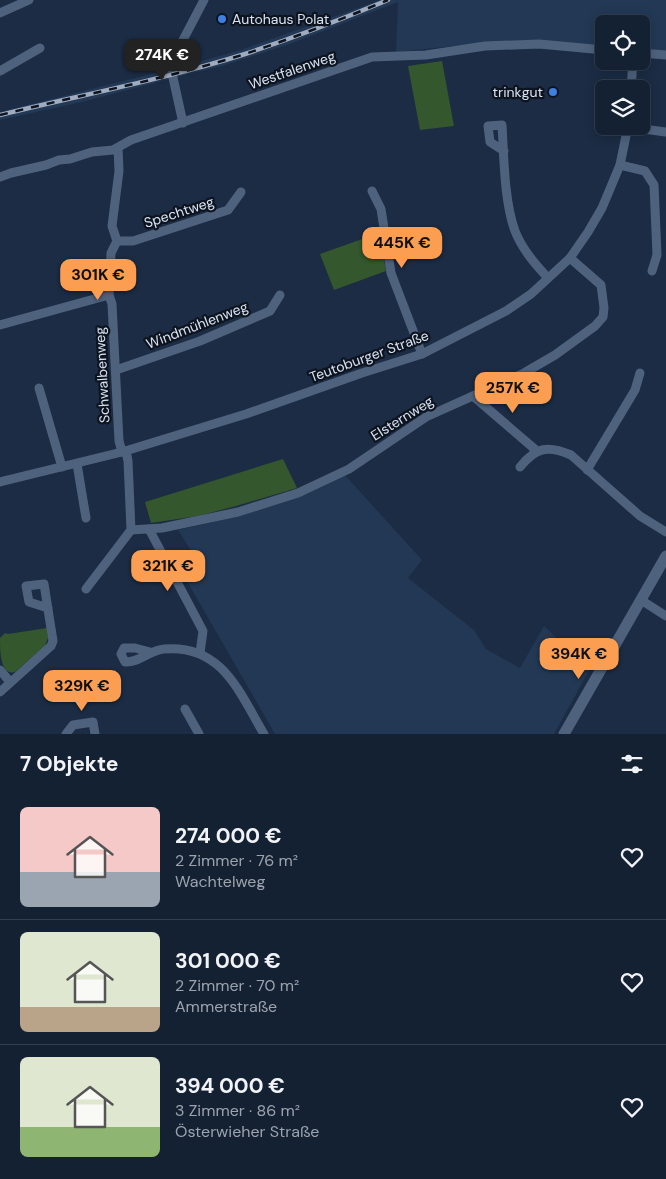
<!DOCTYPE html>
<html lang="de">
<head>
<meta charset="utf-8">
<style>
  :root { --surface:#142133; --page:#212e3f; --text:#f1f3f6; --muted:#9da3ac; --line:#333e4e; --accent:#fc9e52 }
  body { margin:0; font-family:"DM Sans",sans-serif; background:var(--page); color:var(--text); height:100vh; display:flex; flex-direction:column; font-size:19px; white-space:nowrap }
  * { box-sizing:border-box; margin:0 }
  p { font-size:16px; color:var(--muted) }
  .icon { flex:none; width:28px; height:28px; fill:none; stroke:currentColor; stroke-width:2; stroke-linecap:round; stroke-linejoin:round }
  .map { position:relative; height:734px; overflow:hidden }
  .sheet { display:flex; flex-direction:column; background:var(--surface); flex:1 }
  .sheet>* { flex:none }
  .controls { position:absolute; left:595px; top:15px; display:grid; gap:10px }
  .controls a { display:grid; place-items:center; width:55px; height:55px; border-radius:8px; background:var(--surface); box-shadow:0 2px 12px #0003,0 0 0 1px var(--line); font-size:25px }
  .price { position:absolute; translate:-50% -42px; padding:0 11px; border-radius:10px; background:var(--accent); color:#111; font-size:16px; line-height:32px; filter:drop-shadow(0 1px 2px #0008) }
  .price::after { content:''; position:absolute; left:50%; top:30px; width:15px; height:11px; margin-left:-8px; background:inherit; clip-path:polygon(0 0,100% 0,50% 100%) }
  .price.selected { background:#222; color:#fff }
  ul { padding:0; list-style:none }
  li { display:flex; align-items:center; gap:15px; height:125px; padding:0 20px }
  li+li { border-top:1px solid var(--line) }
  li span { display:grid; place-items:center; flex:none; width:140px; height:100px; border-radius:8px; color:#555 }
  li>.icon { margin-inline-start:auto }
  span .icon { width:60px; height:60px; fill:#fffc; stroke-width:1 }
  li b { font-size:21px }
  h2 { display:flex; justify-content:space-between; align-items:center; height:60px; padding:0 20px; font-size:21px }
  .map>svg:first-child { display:block }
  .built { fill:#223854 }
  .green { fill:#34572d }
  .lines { fill:none; stroke-linecap:round; stroke-linejoin:round }
  .minor { stroke:#4f627d; stroke-width:9 }
  .tertiary { stroke:#4f627d; stroke-width:11 }
  .rail-casing { stroke:#9facbf; stroke-width:4.5 }
  .rail { stroke:#0d141f; stroke-width:2.5; stroke-dasharray:8; stroke-linecap:butt }
  .shop-dot { fill:#3f7fe0; stroke:#0d141f; stroke-width:2 }
  .labels { text-anchor:middle; dominant-baseline:central; stroke-width:4.5; stroke-linejoin:round; paint-order:stroke }
  .poi-label { font-size:14px; fill:#d8e3f3; stroke:#0d141f; text-anchor:start }
  .street-label { font-size:14px; fill:#d8e3f3; stroke:#0d141f }
</style>
</head>
<body>
<div class="map">
<svg width="666" height="734" viewBox="0 0 666 734">
  <rect width="100%" height="100%" fill="#1b2c44"/>
  <g class="built">
    <polygon points="380,0 666,0 666,52 641,49 641,24 604,24 604,46 484,43 396,52 398,2 290,44 222,66 177,77 176,68 241,50"/>
    <polygon points="167,70 170,79 82,102 0,120 0,112"/>
    <polygon points="345,475 422,560 408,578 474,630 486,649 520,668 544,626 590,669 554,734 275,734 177,564 193,554 178,530 240,516 297,495"/>
  </g>
  <g class="green">
    <polygon points="442,61 454,126 420,130 408,66"/>
    <polygon points="379,233 386,271 334,290 320,254"/>
    <polygon points="283,459 297,488 236,506 198,516 151,523 145,502"/>
    <path d="M47 628 48 638 45 646 15 672C0 676 0 650 0 638L5 633 8 634Z"/>
  </g>
  <g class="lines">
    <g class="minor">
      <polyline points="0,13 29,0"/>
      <polyline points="641,53 666,55"/>
      <polyline points="0,71 40,48"/>
      <polyline points="631,89 633,61"/>
      <polyline points="183,123 172,73 172,61 204,0"/>
      <polyline points="628,127 666,132"/>
      <polyline points="118,148 119,171 112,226 117,241 111,253 109,295 112,304 119,441 122,452"/>
      <path d="M504 151 490 142 488 126 502 125C504 157 504 201 515 231 522 249 535 264 548 278"/>
      <polyline points="620,165 645,171 654,185 657,255 652,271"/>
      <polyline points="0,177 11,173 46,165 59,160 70,159 92,152 113,150 131,140 372,57 426,55 485,46 539,44 604,50"/>
      <polyline points="372,191 381,209 391,273 422,354"/>
      <polyline points="117,241 133,241 228,210 241,192"/>
      <polyline points="0,325 109,295"/>
      <polyline points="116,370 200,341 270,311 280,295"/>
      <polyline points="39,388 62,467"/>
      <polyline points="473,396 537,451"/>
      <polyline points="77,464 86,518"/>
      <path d="M520 467C536 447 548 445 571 455L640 516 666 532"/>
      <polyline points="587,470 635,390 640,373"/>
      <polyline points="0,482 122,452 246,414 362,373 422,354 506,311 531,294 570,258 588,232 602,208 620,165 628,126"/>
      <polyline points="149,529 203,631 200,653"/>
      <polyline points="131,530 162,528 238,512 298,493 349,469 426,417 524,373 555,355 595,326 603,317 604,308 601,285 570,258"/>
      <polyline points="86,589 131,530 128,461 126,451"/>
      <polyline points="641,600 666,616"/>
      <path d="M150 652 135 648H124L121 654 125 662C139 663 150 650 164 649 222 644 239 692 264 734"/>
      <polyline points="0,670 10,682"/>
      <polyline points="0,692 51,646 53,641 44,584 26,586 29,602 48,608"/>
      <polyline points="185,709 199,734"/>
      <polyline points="66,734 73,725 93,722 95,734"/>
    </g>
    <polyline class="tertiary" points="564,734 666,556"/>
    <defs>
      <path id="rail" d="M0 115C81 95 166 79 245 54 293 38 340 20 388 0"/>
    </defs>
    <use href="#rail" class="rail-casing"/>
    <use href="#rail" class="rail"/>
  </g>
  <g class="shop-dot">
    <circle cx="222" cy="19" r="5"/>
    <circle cx="553" cy="92" r="5"/>
  </g>
  <g class="labels">
    <g class="poi-label">
      <text x="232" y="19">Autohaus Polat</text>
      <text x="543" y="92" text-anchor="end">trinkgut</text>
    </g>
    <g class="street-label">
      <text transform="translate(292 70) rotate(-19)">Westfalenweg</text>
      <text transform="translate(179 212) rotate(-18)">Spechtweg</text>
      <text transform="translate(197 325) rotate(-21)">Windmühlenweg</text>
      <text transform="translate(369 356) rotate(-20)">Teutoburger Straße</text>
      <text transform="translate(102 375) rotate(-93)">Schwalbenweg</text>
      <text transform="translate(402 418) rotate(-32)">Elsternweg</text>
    </g>
  </g>
</svg>
<div class="controls">
<a><svg class="icon" aria-label="locate" viewBox="0 0 24 24"><circle cx="12" cy="12" r="6"/><path d="M12 2v4M12 18v4M2 12h4M18 12h4"/></svg></a>
<a><svg class="icon" aria-label="layers" viewBox="0 0 24 24"><path d="M12 4l9 5-9 5-9-5zM3 14l9 5 9-5"/></svg></a>
</div>
<b class="price selected" style="left:162px;top:81px">274K €</b>
<b class="price" style="left:402px;top:269px">445K €</b>
<b class="price" style="left:98px;top:301px">301K €</b>
<b class="price" style="left:513px;top:414px">257K €</b>
<b class="price" style="left:168px;top:592px">321K €</b>
<b class="price" style="left:579px;top:680px">394K €</b>
<b class="price" style="left:82px;top:712px">329K €</b>
</div>
<section class="sheet">
<h2>7 Objekte<svg class="icon" aria-label="filters" viewBox="0 0 24 24"><path d="M4 7h16M4 17h16"/><circle cx="9" cy="7" r="2"/><circle cx="15" cy="17" r="2"/></svg></h2>
<ul>
<li><span style="background:linear-gradient(#f6c9c9 65%,#9aa5b1 0)"><svg class="icon" aria-label="home" viewBox="0 0 24 24"><path d="M3 11l9-7 9 7M6 9v11h12V9"/></svg></span><div><b>274 000 €</b><p>2 Zimmer · 76 m²</p><p>Wachtelweg</p></div><svg class="icon" aria-label="heart" viewBox="0 0 24 24"><path d="M12 20l-8-8c-3-5 5-10 8-4 3-6 11-1 8 4z"/></svg></li>
<li><span style="background:linear-gradient(#dfe7d0 75%,#b9a48a 0)"><svg class="icon" aria-label="home" viewBox="0 0 24 24"><path d="M3 11l9-7 9 7M6 9v11h12V9"/></svg></span><div><b>301 000 €</b><p>2 Zimmer · 70 m²</p><p>Ammerstraße</p></div><svg class="icon" aria-label="heart" viewBox="0 0 24 24"><path d="M12 20l-8-8c-3-5 5-10 8-4 3-6 11-1 8 4z"/></svg></li>
<li><span style="background:linear-gradient(#dfe7d0 70%,#8fb573 0)"><svg class="icon" aria-label="home" viewBox="0 0 24 24"><path d="M3 11l9-7 9 7M6 9v11h12V9"/></svg></span><div><b>394 000 €</b><p>3 Zimmer · 86 m²</p><p>Österwieher Straße</p></div><svg class="icon" aria-label="heart" viewBox="0 0 24 24"><path d="M12 20l-8-8c-3-5 5-10 8-4 3-6 11-1 8 4z"/></svg></li>
</ul>
</section>
</body>
</html>
